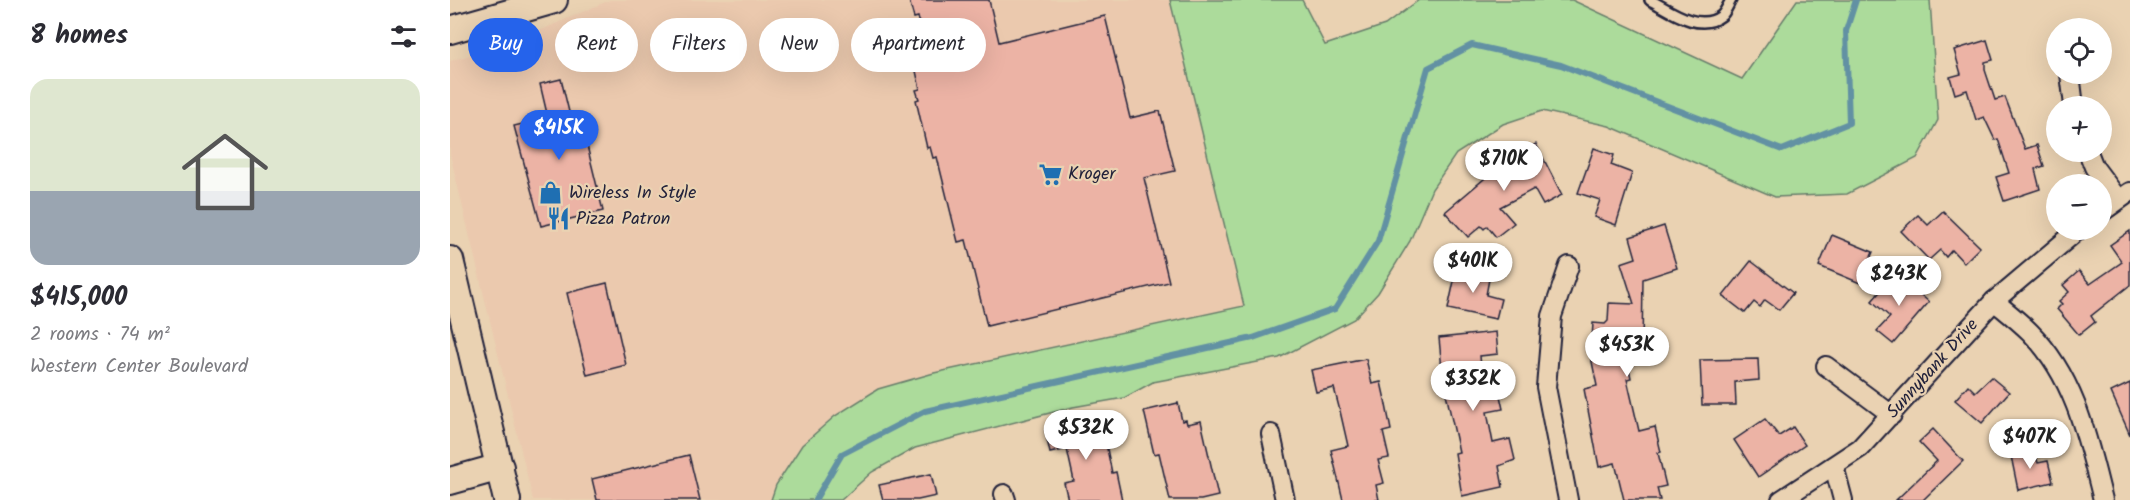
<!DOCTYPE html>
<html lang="en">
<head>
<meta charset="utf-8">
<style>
  :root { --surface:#fff; --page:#f2f2f3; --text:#2b2b33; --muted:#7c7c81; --line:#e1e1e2; --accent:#2563eb }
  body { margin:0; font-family:Kalam,sans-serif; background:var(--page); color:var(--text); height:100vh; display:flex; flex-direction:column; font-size:22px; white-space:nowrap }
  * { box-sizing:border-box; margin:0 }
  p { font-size:20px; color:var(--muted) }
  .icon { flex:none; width:33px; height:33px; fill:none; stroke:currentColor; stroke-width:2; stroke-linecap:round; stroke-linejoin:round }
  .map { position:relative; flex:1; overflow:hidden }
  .drawer { display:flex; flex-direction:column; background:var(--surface); width:450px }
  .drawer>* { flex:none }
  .guide { position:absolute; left:18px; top:18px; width:570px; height:54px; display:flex; gap:12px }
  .controls { position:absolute; left:1596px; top:18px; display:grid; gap:12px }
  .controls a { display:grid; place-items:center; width:66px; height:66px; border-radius:50%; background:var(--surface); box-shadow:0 6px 24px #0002; font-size:30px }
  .price { position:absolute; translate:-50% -51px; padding:0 14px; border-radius:21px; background:#fff; color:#222; font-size:20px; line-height:39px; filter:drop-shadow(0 2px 3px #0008) }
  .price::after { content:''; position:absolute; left:50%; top:36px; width:18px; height:14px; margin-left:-9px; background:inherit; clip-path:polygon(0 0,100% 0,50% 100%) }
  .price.on { background:var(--accent); color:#fff }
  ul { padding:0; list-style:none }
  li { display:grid; align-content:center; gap:12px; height:318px; padding:0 30px }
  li+li { border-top:2px solid var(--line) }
  li span { display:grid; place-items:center; height:186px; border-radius:18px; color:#555 }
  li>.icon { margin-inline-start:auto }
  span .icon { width:108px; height:108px; fill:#fffc; stroke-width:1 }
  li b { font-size:26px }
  h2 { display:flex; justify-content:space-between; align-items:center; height:72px; padding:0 30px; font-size:26px }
  .pill { padding:0 21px; border-radius:27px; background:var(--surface); box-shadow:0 6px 24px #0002; font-size:21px; line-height:54px }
  .pill.on { background:var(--accent); color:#fff }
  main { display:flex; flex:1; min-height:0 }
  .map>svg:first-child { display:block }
  .built { fill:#ebc9ae }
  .green { fill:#acdb9b; stroke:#677e6b; stroke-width:1.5 }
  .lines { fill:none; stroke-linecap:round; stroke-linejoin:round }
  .stream { stroke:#6291a3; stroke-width:6 }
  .building { fill:#ecb3a5; stroke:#22223b; stroke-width:1.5 }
  .lane-casing { stroke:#22223b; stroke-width:14 }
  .street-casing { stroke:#22223b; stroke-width:22 }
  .secondary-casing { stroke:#22223b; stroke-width:30 }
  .lane { stroke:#ead2b2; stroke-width:9 }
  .street { stroke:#ead2b2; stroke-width:18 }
  .secondary { stroke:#ead2b2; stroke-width:26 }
  .labels { text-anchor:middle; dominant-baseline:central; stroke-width:4.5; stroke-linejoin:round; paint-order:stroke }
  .poi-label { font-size:18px; fill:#22223b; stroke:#ead2b2; text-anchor:start }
  .street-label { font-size:18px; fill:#22223b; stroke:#ead2b2 }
</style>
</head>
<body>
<main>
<section class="drawer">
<h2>8 homes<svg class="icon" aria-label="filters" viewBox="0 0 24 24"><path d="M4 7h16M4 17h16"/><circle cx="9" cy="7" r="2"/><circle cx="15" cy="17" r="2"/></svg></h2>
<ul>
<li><span style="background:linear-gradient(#dfe7d0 60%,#9aa5b1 0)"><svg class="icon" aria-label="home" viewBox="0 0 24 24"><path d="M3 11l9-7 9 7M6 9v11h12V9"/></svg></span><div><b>$415,000</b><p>2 rooms · 74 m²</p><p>Western Center Boulevard</p></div></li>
</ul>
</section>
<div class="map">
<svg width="1680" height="500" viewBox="0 0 1680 500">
  <rect width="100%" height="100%" fill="#ead2b2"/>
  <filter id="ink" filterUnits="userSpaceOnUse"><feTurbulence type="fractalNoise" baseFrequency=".0167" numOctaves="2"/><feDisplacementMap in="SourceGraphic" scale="12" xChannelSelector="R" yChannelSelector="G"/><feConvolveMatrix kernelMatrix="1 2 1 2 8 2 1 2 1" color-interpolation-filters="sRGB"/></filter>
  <g filter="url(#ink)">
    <polygon class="built" points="160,0 721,0 794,306 484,373 326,485 321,500 83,500 0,154 0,61 66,41"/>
    <polygon class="green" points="720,0 852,0 875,45 935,25 969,0 1122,0 1292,79 1347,0 1480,0 1488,120 1467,158 1397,194 1325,197 1159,126 1092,111 1053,124 1006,154 982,189 960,241 928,293 904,319 829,358 703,382 674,398 623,407 465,448 422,472 391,500 321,500 326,485 352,445 385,416 428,389 484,373 794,306"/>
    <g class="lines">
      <polyline class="stream" points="365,500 392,454 475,411 803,338 885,309 928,241 978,68 1022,45 1111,65 1332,150 1399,123 1396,31 1406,0"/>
    </g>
    <g class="building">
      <polygon points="459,0 539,0 549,42 655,16 680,118 710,111 725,171 694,178 719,282 537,326 516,240 508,242 487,157 483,158 480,147 477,148 466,100 469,99 466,90 470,89 464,62 478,59 468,17 464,18"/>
      <polygon points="1537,40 1543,60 1535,62 1535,70 1545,100 1555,97 1575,149 1587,145 1594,166 1585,169 1590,189 1554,201 1546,177 1559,173 1548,139 1545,140 1534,117 1526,120 1517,90 1505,94 1500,77 1511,74 1504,50"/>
      <polygon points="111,79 120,116 129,113 153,211 91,226 64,126 98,118 90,84"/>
      <polygon points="1086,144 1112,195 1093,205 1084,189 1050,207 1064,223 1046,237 1037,226 1034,229 1031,226 1018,237 995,212 1048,167 1046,164"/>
      <polygon points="1144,148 1164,155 1161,165 1182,173 1166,225 1144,217 1150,200 1128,193"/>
      <polygon points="1493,211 1530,247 1514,263 1502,250 1496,257 1490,250 1479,260 1451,231 1468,215 1478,225"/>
      <polygon points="1214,226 1227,268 1193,279 1192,348 1175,348 1181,378 1177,379 1189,431 1205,427 1211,452 1208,453 1216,486 1207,488 1210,500 1174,500 1165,463 1149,467 1134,389 1147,386 1141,357 1143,323 1155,324 1158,321 1159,303 1184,304 1171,263 1186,258 1180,237"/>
      <polygon points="1680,231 1680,285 1641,316 1645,322 1629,335 1607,309 1612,304 1609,301 1619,292 1613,285 1629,271 1640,284 1672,262 1660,245"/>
      <polygon points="1382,235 1423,252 1410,283 1369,266"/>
      <polygon points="1301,261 1343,293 1329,310 1315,300 1310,307 1304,302 1295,313 1273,296"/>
      <polygon points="1007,267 1040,274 1036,295 1051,299 1046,319 998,309"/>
      <polygon points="1446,273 1479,302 1443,344 1427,331 1440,317 1422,301"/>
      <polygon points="157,283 176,365 137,375 117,293"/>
      <polygon points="1046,332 1048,354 1030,356 1033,390 1048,387 1053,409 1037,412 1043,443 1060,439 1065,460 1049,466 1053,487 1012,496 1005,453 1009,452 993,380 989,338"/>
      <polygon points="916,359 922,384 931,382 935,400 941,430 933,432 939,458 928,460 934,483 926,485 929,500 893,500 881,450 898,446 890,411 884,388 866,392 861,370"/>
      <polygon points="1308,359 1309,380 1285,382 1286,405 1252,405 1250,360"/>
      <polygon points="1541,377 1559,392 1532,423 1505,400 1518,385 1525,392"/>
      <polygon points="1680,383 1680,435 1661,392"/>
      <polygon points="728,403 732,421 736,420 737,424 751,421 768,496 751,500 720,500 709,453 704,454 694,411"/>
      <polygon points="1315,419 1329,436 1343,427 1355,445 1308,477 1284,440"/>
      <polygon points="651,420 662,473 666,472 672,500 618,500 614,483 624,481 617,449 600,453 595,430"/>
      <polygon points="1483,429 1513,461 1473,500 1446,500 1487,461 1469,442"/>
      <polygon points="1584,448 1588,463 1598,461 1603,482 1568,490 1561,456"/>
      <polygon points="239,455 250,500 147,500 142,479"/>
      <polygon points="481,474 486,496 468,500 433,500 429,485"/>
    </g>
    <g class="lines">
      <defs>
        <path id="lane" d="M1200 0C1219 10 1249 33 1271 16 1275 13 1278 5 1281 0"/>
        <g id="street">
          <polyline points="1620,74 1624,106"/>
          <polyline points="1638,152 1644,167 1668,199"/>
          <polyline points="1652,212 1680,192"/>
          <path d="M1544 301C1556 311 1569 321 1580 332 1625 377 1638 440 1653 500"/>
          <polyline points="1376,366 1442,415"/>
          <polyline points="821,434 835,500"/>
          <polyline points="1384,466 1393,500"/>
          <polyline points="554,494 556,500"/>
          <polyline points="1118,500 1096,387 1102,316 1119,266"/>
          <polyline points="1331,500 1410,448 1544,301 1628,230"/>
        </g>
        <g id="secondary">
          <polyline points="0,30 104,0"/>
          <polyline points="0,260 57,500"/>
          <polyline points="0,481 50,467"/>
        </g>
      </defs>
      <use href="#lane" class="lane-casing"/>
      <use href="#street" class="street-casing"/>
      <use href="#secondary" class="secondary-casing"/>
      <use href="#lane" class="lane"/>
      <use href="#street" class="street"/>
      <use href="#secondary" class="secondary"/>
    </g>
  </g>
  <defs>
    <symbol id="supermarket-bare" viewBox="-9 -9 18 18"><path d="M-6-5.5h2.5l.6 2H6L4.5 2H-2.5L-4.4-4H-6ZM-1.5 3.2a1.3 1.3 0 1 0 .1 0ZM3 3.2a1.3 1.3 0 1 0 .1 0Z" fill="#1f6fb2" stroke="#ead2b2" stroke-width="2.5" paint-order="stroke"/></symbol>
    <symbol id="shop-bare" viewBox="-9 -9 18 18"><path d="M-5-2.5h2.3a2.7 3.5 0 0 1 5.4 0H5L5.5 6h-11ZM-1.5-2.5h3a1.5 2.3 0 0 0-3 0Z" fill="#1f6fb2" stroke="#ead2b2" stroke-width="2.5" paint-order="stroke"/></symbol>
    <symbol id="restaurant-bare" viewBox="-9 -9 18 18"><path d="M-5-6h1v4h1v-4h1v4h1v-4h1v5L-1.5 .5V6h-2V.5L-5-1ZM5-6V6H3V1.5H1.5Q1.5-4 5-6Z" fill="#1f6fb2" stroke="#ead2b2" stroke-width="2.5" paint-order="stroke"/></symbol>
  </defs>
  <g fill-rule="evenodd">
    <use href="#supermarket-bare" x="584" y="158" width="33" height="33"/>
    <use href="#shop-bare" x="84" y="176" width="33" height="33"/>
    <use href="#restaurant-bare" x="92" y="202" width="33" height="33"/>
  </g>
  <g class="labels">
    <g class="poi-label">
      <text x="618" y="174">Kroger</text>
      <text x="119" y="193">Wireless In Style</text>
      <text x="126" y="219">Pizza Patron</text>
    </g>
    <g class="street-label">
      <text transform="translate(1483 369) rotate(-48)">Sunnybank Drive</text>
    </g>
  </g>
</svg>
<div class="controls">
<a><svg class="icon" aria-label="locate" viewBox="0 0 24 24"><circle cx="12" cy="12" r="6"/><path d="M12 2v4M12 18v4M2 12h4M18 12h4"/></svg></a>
<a>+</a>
<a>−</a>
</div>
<b class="price on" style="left:109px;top:161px">$415K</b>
<b class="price" style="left:1054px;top:192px">$710K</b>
<b class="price" style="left:1023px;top:294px">$401K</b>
<b class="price" style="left:1449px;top:307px">$243K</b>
<b class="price" style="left:1177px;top:378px">$453K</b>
<b class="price" style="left:1023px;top:412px">$352K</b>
<b class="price" style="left:636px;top:461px">$532K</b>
<b class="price" style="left:1580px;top:470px">$407K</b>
<div class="guide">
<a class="pill on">Buy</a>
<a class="pill">Rent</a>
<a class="pill">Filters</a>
<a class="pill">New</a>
<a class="pill">Apartment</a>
</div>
</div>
</main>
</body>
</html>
